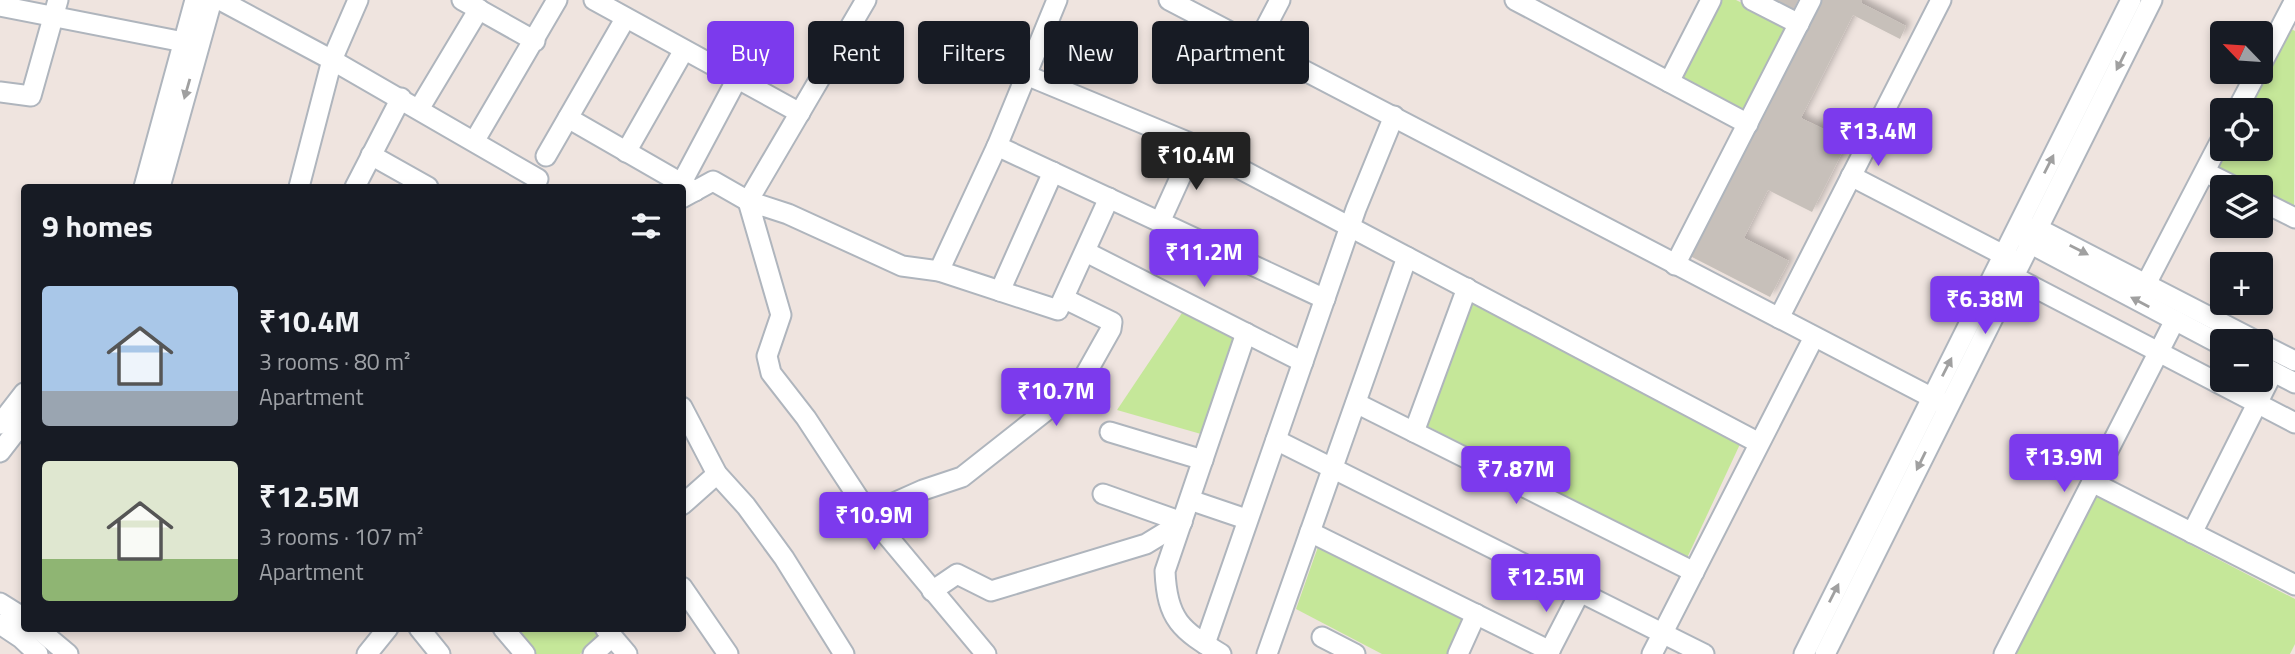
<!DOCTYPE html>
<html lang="en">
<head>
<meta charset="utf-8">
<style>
  :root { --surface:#171b24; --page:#20242c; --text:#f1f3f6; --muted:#9ea1a6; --accent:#7c3aed }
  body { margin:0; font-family:"Titillium Web",sans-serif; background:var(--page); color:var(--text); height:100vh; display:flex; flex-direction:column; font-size:26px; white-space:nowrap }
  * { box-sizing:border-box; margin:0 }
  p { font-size:23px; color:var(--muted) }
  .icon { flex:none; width:38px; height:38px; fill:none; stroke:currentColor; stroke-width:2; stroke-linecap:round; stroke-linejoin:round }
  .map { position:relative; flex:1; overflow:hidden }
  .details { position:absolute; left:21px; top:184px; width:665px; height:448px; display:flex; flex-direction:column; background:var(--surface); border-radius:7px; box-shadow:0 4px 10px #0003 }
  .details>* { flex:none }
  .banner { position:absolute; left:707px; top:21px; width:665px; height:63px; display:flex; gap:14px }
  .needle { width:46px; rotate:295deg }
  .controls { position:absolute; left:2210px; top:21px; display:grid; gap:14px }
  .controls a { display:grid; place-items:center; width:63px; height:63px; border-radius:7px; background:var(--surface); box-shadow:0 4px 10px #0003; font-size:35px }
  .price { position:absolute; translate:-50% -60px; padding:0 16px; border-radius:7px; background:var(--accent); color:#fff; font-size:23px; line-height:46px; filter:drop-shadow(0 2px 4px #0008) }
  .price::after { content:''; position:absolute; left:50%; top:42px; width:21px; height:16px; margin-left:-10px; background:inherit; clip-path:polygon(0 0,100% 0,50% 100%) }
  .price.selected { background:#222; color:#fff }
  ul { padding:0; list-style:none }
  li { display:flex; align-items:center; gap:21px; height:175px; padding:0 21px }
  li span { display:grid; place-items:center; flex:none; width:196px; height:140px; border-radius:7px; color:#555 }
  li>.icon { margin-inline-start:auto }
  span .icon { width:84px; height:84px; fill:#fffc; stroke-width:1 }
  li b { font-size:30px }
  h2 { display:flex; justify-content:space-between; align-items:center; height:84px; padding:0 21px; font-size:30px }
  .chip { padding:0 24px; border-radius:7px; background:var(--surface); box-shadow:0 4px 10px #0003; font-size:24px; line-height:63px }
  .chip.selected { background:var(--accent); color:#fff }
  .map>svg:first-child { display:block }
  .green { fill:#c5e799 }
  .building { fill:#c7c0ba; filter:url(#shadow) }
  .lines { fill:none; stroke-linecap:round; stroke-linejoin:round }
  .minor-casing { stroke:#afb5bd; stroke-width:23 }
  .minor { stroke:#fff; stroke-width:19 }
  .oneway { fill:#a0a0a0 }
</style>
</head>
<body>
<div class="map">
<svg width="2295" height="654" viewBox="0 0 2295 654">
  <defs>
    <filter id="shadow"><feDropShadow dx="4.5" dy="-4.5" stdDeviation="3.5" flood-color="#0004"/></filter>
  </defs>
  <rect width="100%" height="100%" fill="#efe4df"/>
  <g class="green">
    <polygon points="1722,0 1736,0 1788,26 1744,112 1681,80"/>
    <polygon points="2291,29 2295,31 2294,208 2261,187 2217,167 2227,149 2261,149 2261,110 2248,110"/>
    <polygon points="1473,302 1741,442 1687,558 1425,425"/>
    <polygon points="1184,310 1236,335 1201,434 1117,410"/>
    <polygon points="2096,496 2295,599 2295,644 2290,654 2015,654"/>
    <polygon points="1319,544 1469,618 1454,654 1382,654 1296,609"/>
    <polygon points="513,628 594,628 601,636 580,654 535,654"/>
  </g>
  <g class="building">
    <polygon points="1771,0 1798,0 1793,11"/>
    <polygon points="1819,0 1862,0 1861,3 1906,26 1900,39 1853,15 1801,118 1848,141 1812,212 1768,190 1744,238 1789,261 1770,297 1690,256"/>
  </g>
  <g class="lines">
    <defs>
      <g id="minor">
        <polyline points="220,0 332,60 538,179"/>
        <polyline points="462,0 535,41"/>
        <polyline points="594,0 800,113"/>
        <polyline points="1169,0 1948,406"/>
        <polyline points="1515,0 1748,124"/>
        <polyline points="1752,0 1799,24"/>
        <polyline points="0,6 199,45"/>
        <polyline points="1257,44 1280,0"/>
        <polyline points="2261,65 2295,0"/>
        <polyline points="1026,75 1195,145 1759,443"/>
        <polyline points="1669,82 1711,0"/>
        <polyline points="0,92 31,96 58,0"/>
        <polyline points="419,109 479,9"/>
        <polyline points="2237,110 2257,72"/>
        <polyline points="568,118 695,191"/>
        <polyline points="475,140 557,0"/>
        <polyline points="997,146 1325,299"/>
        <polyline points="626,152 684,50"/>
        <polyline points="371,155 428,187"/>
        <polyline points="546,156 625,19"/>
        <polyline points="2205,172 2235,187"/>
        <polyline points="1851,176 2015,261"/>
        <polyline points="681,184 737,79"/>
        <polyline points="144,187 195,0"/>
        <polyline points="160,187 212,0"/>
        <polyline points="299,187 332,60 358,0"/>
        <polyline points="355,187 401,98"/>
        <polyline points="682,198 713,181 748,201 866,0"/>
        <polyline points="2261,201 2295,218"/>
        <polyline points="1160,222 1195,145"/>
        <polyline points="2024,229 2037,228 2256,341"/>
        <polyline points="2022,235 2029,243 2222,345"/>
        <polyline points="1086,252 1303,362"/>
        <polyline points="1675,265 1811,0"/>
        <polyline points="2001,270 2295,423"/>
        <polyline points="939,271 997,146 1057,0"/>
        <polyline points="2146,284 2222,138"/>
        <polyline points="1000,291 1053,172"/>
        <polyline points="1779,318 1941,0"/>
        <polyline points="2261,344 2295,361"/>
        <polyline points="2262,366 2295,383"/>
        <polyline points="1356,403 1694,572"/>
        <polyline points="682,407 717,474 746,506 784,558 844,654"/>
        <polyline points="0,424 24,393"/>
        <polyline points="1110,432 1203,460"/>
        <polyline points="1414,432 1467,288"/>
        <polyline points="1276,440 1704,654"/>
        <polyline points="0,452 24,421"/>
        <polyline points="2092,482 2295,585"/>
        <polyline points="1103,494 1182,522"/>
        <polyline points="1190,500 1246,519"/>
        <polyline points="682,505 717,474"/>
        <polyline points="869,514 923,490 962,477 1071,391 1084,377 1111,329 1112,322 1065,299"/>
        <polyline points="1310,532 1550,651"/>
        <polyline points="2192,533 2273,372"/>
        <polyline points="682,587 728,654"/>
        <polyline points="932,591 957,574 991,591 1146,544 1182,522"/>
        <polyline points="0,603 24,618"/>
        <polyline points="0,624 21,638 38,654"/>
        <polyline points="37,628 68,654"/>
        <polyline points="419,628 440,654"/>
        <polyline points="503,628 525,654"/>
        <polyline points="605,628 627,654"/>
        <polyline points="1322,637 1355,654"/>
        <polyline points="1205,644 1356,209 1394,116"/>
        <polyline points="367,654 388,628"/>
        <polyline points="593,654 612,637"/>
        <polyline points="986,654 869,514 806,418 771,373 767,356 781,315 748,201 788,214 902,266 939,271 1058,310 1109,198"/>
        <path d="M1221 654C1181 630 1167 620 1165 571L1246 333"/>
        <polyline points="1267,654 1407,257"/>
        <polyline points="1458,654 1476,614"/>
        <polyline points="1548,654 1580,592"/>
        <polyline points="1652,654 1814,337"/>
        <polyline points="1804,654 2131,0"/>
        <polyline points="1825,654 2152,0"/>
        <polyline points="2004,654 2175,320"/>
      </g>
    </defs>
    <use href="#minor" class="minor-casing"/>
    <use href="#minor" class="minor"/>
  </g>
  <defs><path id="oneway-solid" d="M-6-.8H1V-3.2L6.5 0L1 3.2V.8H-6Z" transform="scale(1.75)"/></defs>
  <g class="oneway">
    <use href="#oneway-solid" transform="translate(2121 61) rotate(117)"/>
    <use href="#oneway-solid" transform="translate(187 89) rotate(106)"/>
    <use href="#oneway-solid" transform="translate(2049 164) rotate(-63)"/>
    <use href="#oneway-solid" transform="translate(2079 250) rotate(27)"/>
    <use href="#oneway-solid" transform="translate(2140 302) rotate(-152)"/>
    <use href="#oneway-solid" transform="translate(1947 367) rotate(-63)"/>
    <use href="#oneway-solid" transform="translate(1921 461) rotate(116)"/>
    <use href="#oneway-solid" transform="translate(1834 593) rotate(-63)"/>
  </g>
</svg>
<div class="controls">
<a><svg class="needle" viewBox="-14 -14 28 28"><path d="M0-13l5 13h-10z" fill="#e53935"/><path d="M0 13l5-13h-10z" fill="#9ea1a6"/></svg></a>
<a><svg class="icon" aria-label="locate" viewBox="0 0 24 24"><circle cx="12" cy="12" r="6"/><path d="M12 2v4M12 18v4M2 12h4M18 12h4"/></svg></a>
<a><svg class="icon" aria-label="layers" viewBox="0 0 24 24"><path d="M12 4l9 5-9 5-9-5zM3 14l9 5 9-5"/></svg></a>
<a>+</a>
<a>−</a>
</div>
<b class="price" style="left:1878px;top:168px">₹13.4M</b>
<b class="price selected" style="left:1196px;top:192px">₹10.4M</b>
<b class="price" style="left:1204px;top:289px">₹11.2M</b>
<b class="price" style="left:1985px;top:336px">₹6.38M</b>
<b class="price" style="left:1056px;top:428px">₹10.7M</b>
<b class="price" style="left:2064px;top:494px">₹13.9M</b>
<b class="price" style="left:1516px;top:506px">₹7.87M</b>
<b class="price" style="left:874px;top:552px">₹10.9M</b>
<b class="price" style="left:1546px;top:614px">₹12.5M</b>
<div class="banner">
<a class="chip selected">Buy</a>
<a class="chip">Rent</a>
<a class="chip">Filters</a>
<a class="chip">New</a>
<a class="chip">Apartment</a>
</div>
<section class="details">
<h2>9 homes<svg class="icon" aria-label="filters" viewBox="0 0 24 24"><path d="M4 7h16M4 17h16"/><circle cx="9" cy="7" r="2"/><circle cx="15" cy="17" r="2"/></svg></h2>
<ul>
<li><span style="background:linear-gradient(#a9c7e8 75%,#9aa5b1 0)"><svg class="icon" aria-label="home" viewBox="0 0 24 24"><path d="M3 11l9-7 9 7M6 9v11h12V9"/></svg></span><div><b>₹10.4M</b><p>3 rooms · 80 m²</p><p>Apartment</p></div></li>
<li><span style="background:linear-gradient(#dfe7d0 70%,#8fb573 0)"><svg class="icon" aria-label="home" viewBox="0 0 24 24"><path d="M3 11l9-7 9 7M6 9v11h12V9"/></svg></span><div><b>₹12.5M</b><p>3 rooms · 107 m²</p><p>Apartment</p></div></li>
</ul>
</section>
</div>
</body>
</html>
